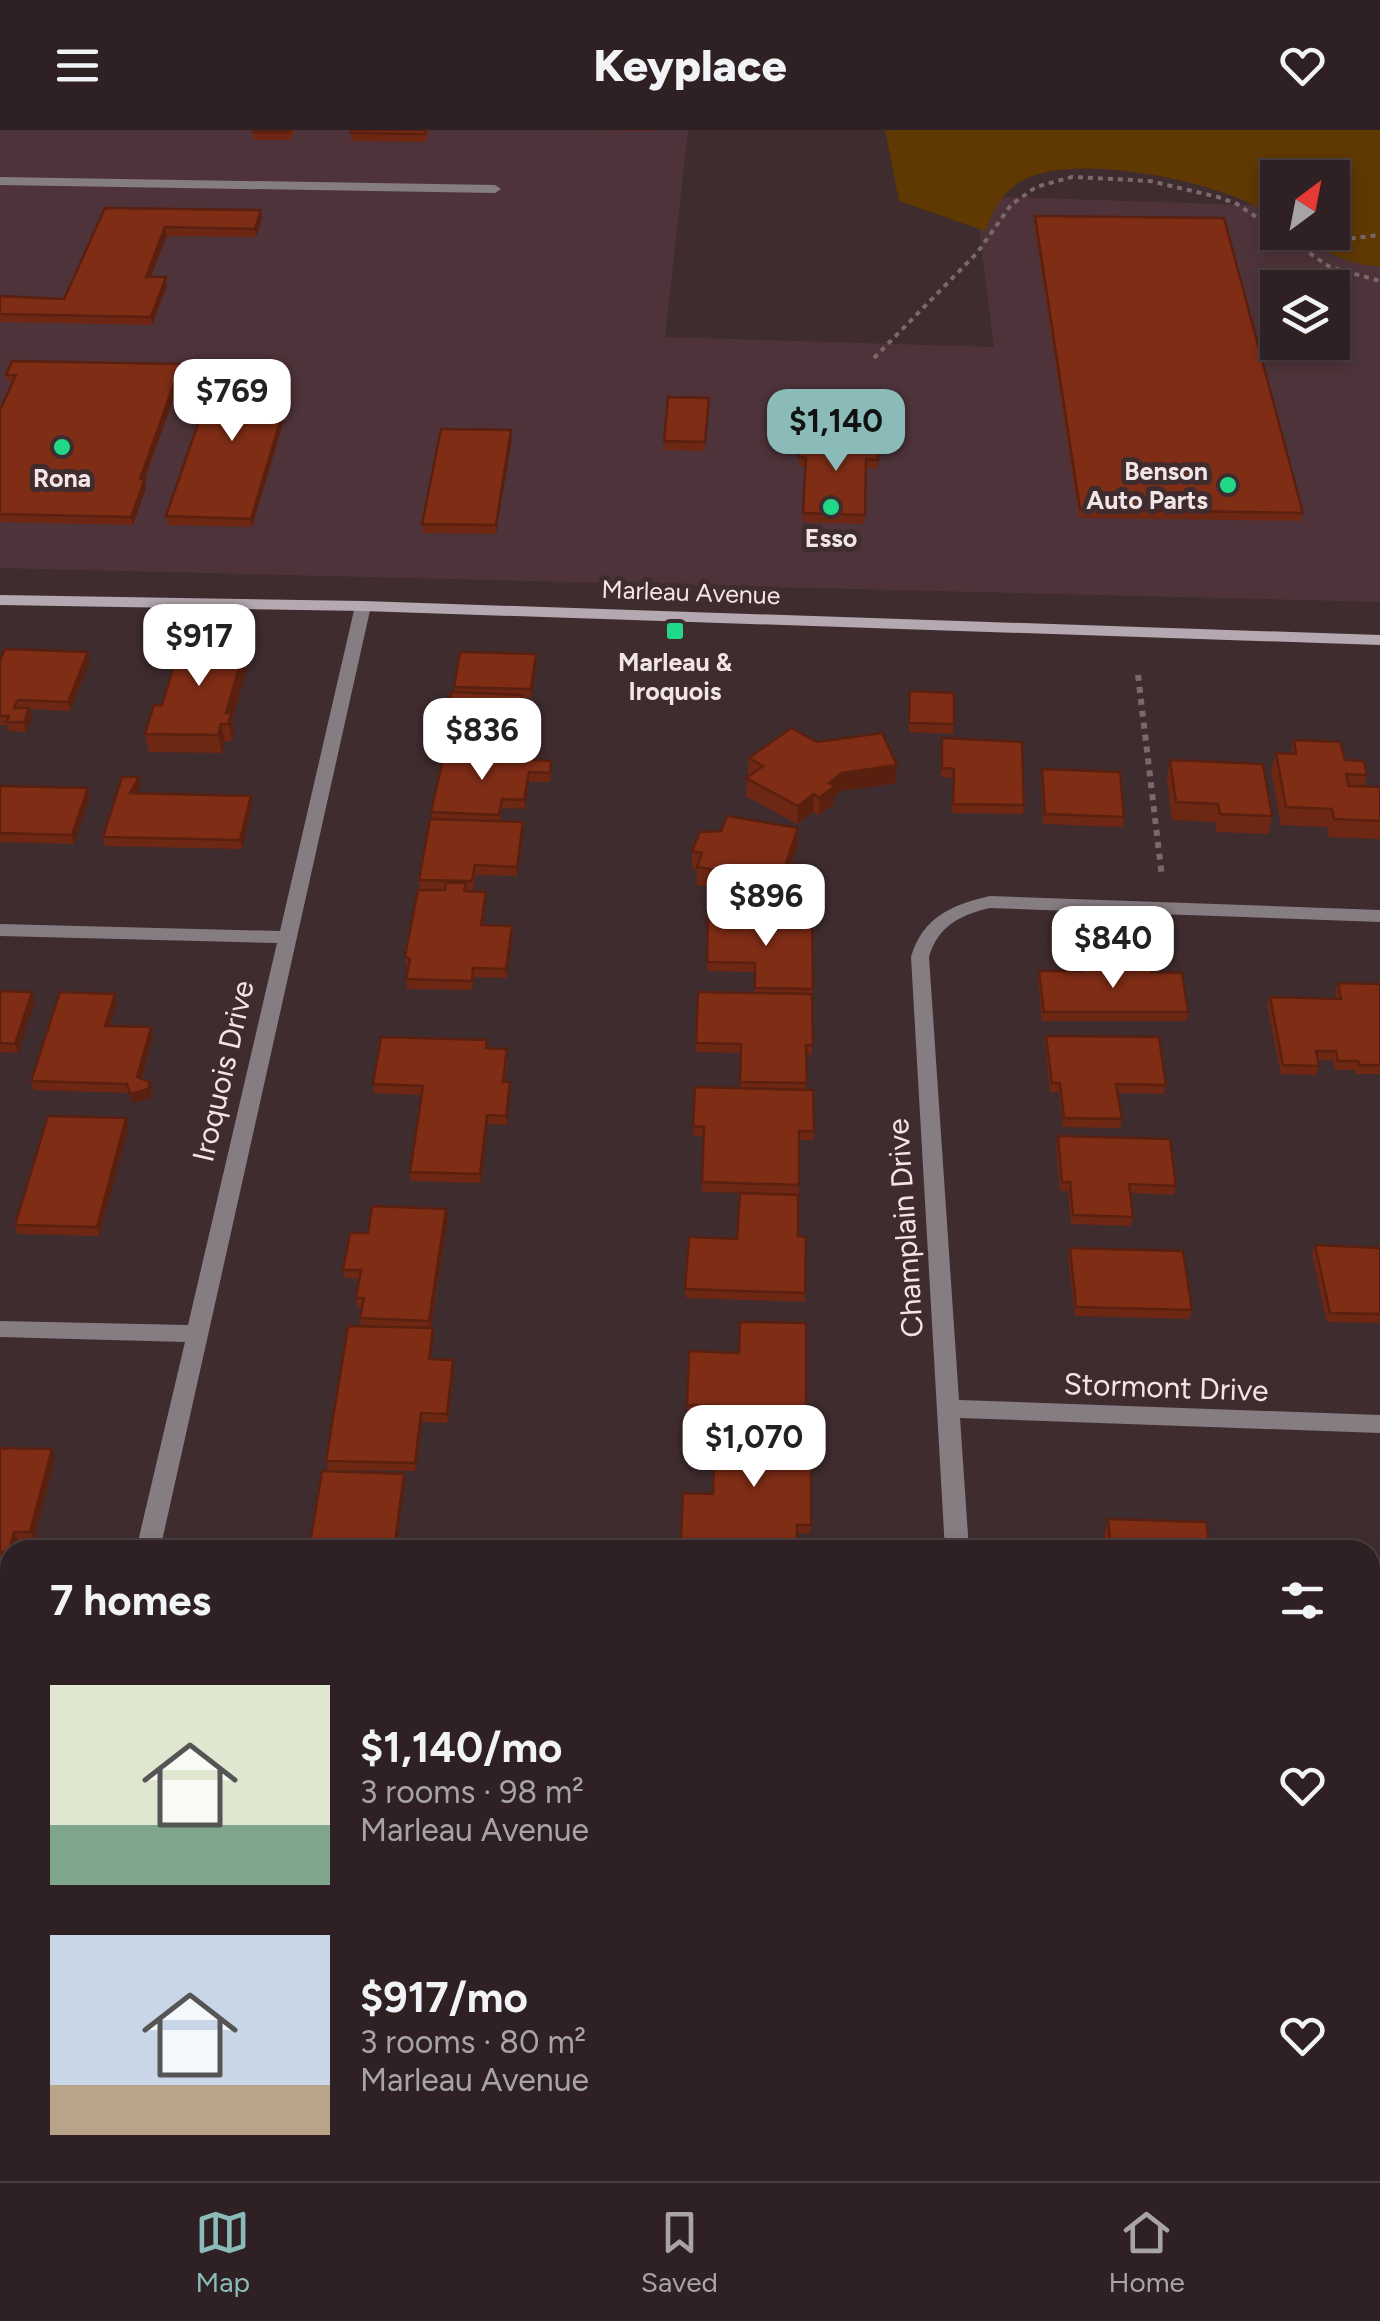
<!DOCTYPE html>
<html lang="en">
<head>
<meta charset="utf-8">
<style>
  :root { --surface:#2f2123; --page:#3b2e30; --text:#f1f3f6; --muted:#a7a3a6; --line:#4a3e41; --accent:#8bbbb9 }
  body { margin:0; font-family:Figtree,sans-serif; background:var(--page); color:var(--text); height:100vh; display:flex; flex-direction:column; font-size:38px; white-space:nowrap }
  * { box-sizing:border-box; margin:0 }
  p { font-size:32px; color:var(--muted) }
  .icon { flex:none; width:55px; height:55px; fill:none; stroke:currentColor; stroke-width:2; stroke-linecap:round; stroke-linejoin:round }
  .map { position:relative; flex:1; overflow:hidden }
  .side { position:absolute; left:0px; top:1410px; width:1380px; height:642px; display:flex; flex-direction:column; background:var(--surface); border-radius:30px 30px 0 0; box-shadow:0 5px 15px #0003,0 0 0 2px var(--line) }
  .side>* { flex:none }
  .needle { width:65px; rotate:32deg }
  .tools { position:absolute; left:1260px; top:30px; display:grid; gap:20px }
  .tools a { display:grid; place-items:center; width:90px; height:90px; border-radius:0px; background:var(--surface); box-shadow:0 5px 15px #0003,0 0 0 2px var(--line); font-size:50px }
  .price { position:absolute; translate:-50% -85px; padding:0 22px; border-radius:20px; background:#fff; color:#222; font-size:32px; line-height:65px; filter:drop-shadow(0 2px 5px #0008) }
  .price::after { content:''; position:absolute; left:50%; top:60px; width:30px; height:22px; margin-left:-15px; background:inherit; clip-path:polygon(0 0,100% 0,50% 100%) }
  .price.selected { background:var(--accent); color:#111 }
  ul { padding:0; list-style:none }
  li { display:flex; align-items:center; gap:30px; height:250px; padding:0 50px }
  li span { display:grid; place-items:center; flex:none; width:280px; height:200px; border-radius:0px; color:#555 }
  li>.icon { margin-inline-start:auto }
  span .icon { width:120px; height:120px; fill:#fffc; stroke-width:1 }
  li b { font-size:42px }
  h2 { display:flex; justify-content:space-between; align-items:center; height:120px; padding:0 50px; font-size:42px }
  header { display:flex; justify-content:space-between; align-items:center; height:130px; padding:0 50px; background:var(--surface); font-size:45px; font-weight:800 }
  .tabs { display:flex; justify-content:space-around; align-items:center; height:140px; border-top:2px solid var(--line); background:var(--surface); font-size:28px; color:var(--muted) }
  .tabs a { display:grid; justify-items:center; gap:5px }
  .tabs .selected { color:var(--accent) }
  .map>svg:first-child { display:block }
  .built { fill:#4e343a; fill-rule:evenodd }
  .green { fill:#5f3802 }
  .lines { fill:none; stroke-linecap:round; stroke-linejoin:round }
  .path-far1 { stroke:#7a696c; stroke-width:4; stroke-dasharray:5 5; stroke-linecap:butt }
  .path { stroke:#7a696c; stroke-width:6; stroke-dasharray:6 6; stroke-linecap:butt }
  .lane { fill:#867d83; fill-rule:evenodd }
  .street { fill:#867d83; fill-rule:evenodd }
  .secondary { fill:#b5a8b1; fill-rule:evenodd }
  .wall { fill:#6e2713 }
  .shaded-wall { fill:#5a200f }
  .building { fill:#802d16; stroke:#5a200f; stroke-width:2.5 }
  .poi-dot { fill:#20d887; stroke:#3f2c2f; stroke-width:4 }
  .labels { text-anchor:middle; dominant-baseline:central; stroke-width:10; stroke-linejoin:round; paint-order:stroke }
  .far-poi-label { font-size:25px; font-weight:bold; fill:#f2e5e7; stroke:#3f2c2f }
  .far-street-label { font-size:25px; fill:#f2e5e7; stroke:#3f2c2f }
  .street-label { font-size:30px; fill:#f2e5e7; stroke:#3f2c2f }
</style>
</head>
<body>
<header><svg class="icon" aria-label="menu" viewBox="0 0 24 24"><path d="M4 6h16M4 12h16M4 18h16"/></svg>Keyplace<svg class="icon" aria-label="heart" viewBox="0 0 24 24"><path d="M12 20l-8-8c-3-5 5-10 8-4 3-6 11-1 8 4z"/></svg></header>
<div class="map">
<svg width="1380" height="2051" viewBox="0 0 1380 2051">
  <rect width="100%" height="100%" fill="#3f2c2f"/>
  <path class="built" d="M0 0H688L665 207 994 217 975 66 1277 76 1278 102H1332L1380 79V472L0 438ZM1278 158H1332V212H1278Z"/>
  <path class="green" d="M885 0H1380V137C1346 133 1322 122 1295 103L1332 102V48H1278L1277 91C1267 84 1256 76 1245 71 1194 48 1069 22 1020 52 1001 63 993 82 985 101L899 71Z"/>
  <g class="lines">
    <g class="path-far1">
      <polyline points="1281,104 1338,110 1380,105"/>
      <polyline points="874,228 977,123 1011,75 1036,57 1072,47 1150,51 1218,67 1237,74 1330,137 1380,151"/>
    </g>
    <polyline class="path" points="1138,545 1162,747"/>
    <polygon class="lane" points="0,47 495,55 501,59 495,63 0,55"/>
    <g class="street">
      <polygon points="363,471 371,476 160,1420 136,1420 185,1212 0,1207 0,1191 188,1195 277,813 0,806 0,794 280,801 355,476"/>
      <path d="M990 766 1380 780V792L990 778C960 785 938 796 929 827L959 1270 1380 1285V1303L960 1288 969 1420H945L911 827C923 787 951 775 990 766Z"/>
      <rect x="0" y="1847" width="10" height="26"/>
      <polygon points="10,2028 10,2042 24,2042 22,2051 0,2051 0,2032"/>
      <polygon points="977,2042 1005,2042 1006,2051 978,2051"/>
    </g>
    <polygon class="secondary" points="0,465 363,471 1380,505 1380,515 363,481 0,475"/>
  </g>
  <g class="wall">
    <polygon points="253,0 295,0 291,10 254,10"/>
    <polygon points="351,0 429,0 426,12 351,11"/>
    <polygon points="601,0 654,0 654,1"/>
    <polygon points="105,78 262,89 256,107 167,106 150,147 166,147 167,156 152,195 0,192 0,166 64,169"/>
    <polygon points="1035,86 1303,383 1301,391 1079,388 1034,94"/>
    <polygon points="183,243 145,349 146,358 133,395 0,392 0,280 12,253 8,253 6,245"/>
    <polygon points="288,246 284,258 290,258 291,267 252,397 168,395 166,386"/>
    <polygon points="709,268 705,321 664,320 664,311"/>
    <polygon points="800,307 878,309 877,339 866,338 864,394 803,392 806,336 799,336"/>
    <polygon points="512,309 496,404 423,403 422,394"/>
    <polygon points="250,528 232,591 234,601 232,611 225,611 222,623 149,622 145,604 162,575"/>
    <polygon points="0,530 90,531 70,581 30,579 32,588 26,602 9,601 7,595 0,595"/>
    <polygon points="537,533 531,568 522,568 519,594 524,603 516,620 443,616 442,607 454,563 454,557"/>
    <polygon points="909,570 954,594 953,604 909,602"/>
    <polygon points="942,608 1024,675 1023,684 952,683 953,648 941,647"/>
    <polygon points="1294,610 1367,645 1364,656 1380,657 1380,709 1329,707 1327,697 1281,695 1271,640 1276,623 1291,623"/>
    <polygon points="444,624 552,641 550,652 529,652 525,679 502,678 500,691 524,701 517,746 476,745 473,760 466,760 486,762 486,771 483,796 512,796 513,806 507,848 474,847 472,860 407,859 406,849 408,836 406,835 405,826 445,760 420,759 419,750"/>
    <polygon points="749,628 896,653 841,661 834,666 834,674 819,685 813,682 797,694 746,666"/>
    <polygon points="1170,630 1272,686 1268,704 1216,702 1215,692 1172,690 1167,648"/>
    <polygon points="1042,639 1124,687 1123,697 1043,694 1041,648"/>
    <polygon points="0,656 88,658 90,667 74,714 0,712"/>
    <polygon points="141,656 137,663 252,676 242,719 105,716 103,707"/>
    <polygon points="798,698 798,716 791,734 804,736 803,754 792,784 738,775 739,761 697,755 697,740 692,739 692,721"/>
    <polygon points="708,788 813,859 812,925 806,924 806,959 814,1001 813,1010 799,1010 799,1064 702,1062 703,1006 693,1006 695,957 740,958 741,923 696,922 698,862 754,863 755,842 707,841"/>
    <polygon points="1083,836 1151,842 1188,882 1186,891 1042,891 1038,850 1039,841 1082,841"/>
    <polygon points="1338,853 1380,854 1380,944 1356,944 1355,940 1335,940 1333,930 1318,930 1319,936 1316,945 1281,944 1267,876 1270,867 1336,869 1335,862"/>
    <polygon points="0,861 32,862 35,871 18,923 0,922"/>
    <polygon points="115,864 117,873 110,896 153,906 142,949 150,952 152,961 150,968 133,973 129,963 34,960 31,951"/>
    <polygon points="1046,906 1166,955 1164,964 1118,963 1122,989 1120,998 1063,997 1059,962 1050,962 1045,915"/>
    <polygon points="487,910 488,918 508,928 505,952 510,952 511,961 507,995 488,994 481,1053 411,1051 410,1042 422,965 374,963 373,954"/>
    <polygon points="129,997 99,1106 18,1104 15,1095"/>
    <polygon points="1058,1006 1176,1056 1174,1065 1130,1063 1133,1087 1131,1096 1071,1094 1068,1061 1060,1061 1056,1015"/>
    <polygon points="446,1079 448,1088 431,1198 433,1198 434,1206 431,1229 453,1230 454,1239 448,1293 422,1292 416,1341 328,1340 326,1331 361,1196 360,1188 362,1177 357,1177 356,1168 359,1149 345,1148 343,1140 368,1103"/>
    <polygon points="798,1106 806,1107 805,1172 686,1168 685,1159 737,1109"/>
    <polygon points="1315,1115 1380,1118 1380,1193 1327,1192 1312,1124"/>
    <polygon points="1070,1118 1192,1180 1189,1189 1075,1186 1068,1127"/>
    <polygon points="689,1221 739,1223 806,1279 806,1288 687,1284"/>
    <polygon points="0,1318 52,1319 55,1328 34,1411 18,1410 15,1420 10,1420 10,1431 0,1430"/>
    <polygon points="683,1363 811,1395 810,1404 797,1403 711,1418 681,1418"/>
    <polygon points="1108,1389 1210,1420 1105,1420 1104,1406"/>
    <polygon points="199,2042 353,2042 352,2051 198,2051"/>
  </g>
  <g class="shaded-wall">
    <polygon points="261,80 262,89 256,107 255,99"/>
    <polygon points="165,97 167,106 147,156 146,147"/>
    <polygon points="166,147 167,156 152,195 151,187"/>
    <polygon points="181,234 183,243 141,358 140,349"/>
    <polygon points="287,238 288,246 282,267 280,258"/>
    <polygon points="290,258 291,267 252,397 251,389"/>
    <polygon points="511,300 512,309 496,404 496,395"/>
    <polygon points="145,349 146,358 133,395 131,387"/>
    <polygon points="247,510 250,528 232,591 234,601 232,611 226,583"/>
    <polygon points="88,522 90,531 70,581 68,572"/>
    <polygon points="536,524 537,533 531,568 531,559"/>
    <polygon points="29,578 32,588 26,602 24,592"/>
    <polygon points="221,594 225,611 222,623 218,605"/>
    <polygon points="523,594 524,603 516,620 516,611"/>
    <polygon points="897,635 896,653 841,661 834,666 834,674 819,685 819,668 829,653 842,643"/>
    <polygon points="529,642 529,652 525,679 524,670"/>
    <polygon points="139,647 141,656 132,672 130,663"/>
    <polygon points="88,658 90,667 74,714 72,705"/>
    <polygon points="814,664 813,682 797,694 798,676"/>
    <polygon points="251,666 252,676 242,719 240,710"/>
    <polygon points="523,692 524,701 517,746 517,737"/>
    <polygon points="798,698 798,716 785,751 786,733"/>
    <polygon points="804,736 803,754 792,784 793,766"/>
    <polygon points="745,741 739,761 738,761 738,743"/>
    <polygon points="486,762 486,771 482,805 481,795"/>
    <polygon points="512,796 513,806 507,848 506,839"/>
    <polygon points="32,862 35,871 18,923 15,914"/>
    <polygon points="115,864 117,873 107,905 105,896"/>
    <polygon points="151,897 153,906 139,957 137,947"/>
    <polygon points="150,952 152,961 150,968 133,973 130,964"/>
    <polygon points="510,952 511,961 507,995 506,986"/>
    <polygon points="487,985 488,994 481,1053 480,1044"/>
    <polygon points="126,988 129,997 99,1106 97,1097"/>
    <polygon points="446,1079 448,1088 430,1200 429,1191"/>
    <polygon points="433,1198 434,1206 430,1238 429,1229"/>
    <polygon points="453,1230 454,1239 448,1293 447,1284"/>
    <polygon points="421,1283 422,1292 416,1341 415,1333"/>
    <polygon points="52,1319 55,1328 34,1411 30,1402"/>
    <polygon points="404,1344 405,1352 396,1420 394,1420"/>
    <polygon points="14,1402 18,1410 15,1420 10,1420 10,1425 9,1422"/>
  </g>
  <g class="building">
    <polygon points="253,0 291,0 290,2 253,2"/>
    <polygon points="351,0 426,0 425,4 350,3"/>
    <polygon points="105,78 261,80 255,99 165,97 146,147 166,147 151,187 0,184 0,166 64,169"/>
    <polygon points="1035,86 1224,88 1303,383 1080,379"/>
    <polygon points="12,231 181,234 140,349 145,349 131,387 0,384 0,280 16,245 6,245"/>
    <polygon points="218,236 287,238 280,258 290,258 251,389 166,386"/>
    <polygon points="668,267 709,268 705,312 664,311"/>
    <polygon points="441,299 511,300 496,395 422,394"/>
    <polygon points="800,307 878,309 878,330 866,329 865,385 803,383 806,328 799,327"/>
    <polygon points="182,509 247,510 226,583 231,583 228,594 221,594 218,605 145,604 154,575 162,575"/>
    <polygon points="5,519 88,522 68,572 18,570 14,578 29,578 24,592 6,592 9,586 0,586 0,530"/>
    <polygon points="460,522 536,524 531,559 454,557"/>
    <polygon points="910,561 954,563 954,594 909,593"/>
    <polygon points="451,562 522,565 517,593 523,594 516,611 442,607"/>
    <polygon points="791,598 817,612 882,603 897,635 842,643 829,653 835,656 819,668 814,664 798,676 746,648 763,636 749,628"/>
    <polygon points="942,608 1022,612 1024,675 953,674 954,639 942,638"/>
    <polygon points="1294,610 1340,612 1345,630 1364,631 1367,645 1346,644 1349,656 1380,657 1380,691 1334,689 1332,679 1286,677 1276,623 1296,624"/>
    <polygon points="444,624 551,631 550,643 529,642 524,670 502,669 499,685 431,682"/>
    <polygon points="1170,630 1263,634 1272,686 1220,684 1218,674 1176,672"/>
    <polygon points="1042,639 1120,642 1124,687 1045,684"/>
    <polygon points="122,647 139,647 130,663 251,666 240,710 103,707"/>
    <polygon points="0,656 88,658 72,705 0,703"/>
    <polygon points="727,686 798,698 786,733 804,736 793,766 739,757 745,741 738,743 697,737 702,723 692,721 700,702 721,701"/>
    <polygon points="430,689 523,692 517,737 475,735 472,751 419,750"/>
    <polygon points="446,753 466,753 464,761 486,762 481,795 512,796 506,839 473,838 472,851 406,849 410,829 405,826 418,760 445,760"/>
    <polygon points="708,788 812,790 813,859 755,858 755,833 707,832"/>
    <polygon points="1083,836 1151,838 1151,842 1182,843 1188,882 1044,882 1039,841 1083,841"/>
    <polygon points="1338,853 1380,854 1380,935 1359,935 1358,931 1338,931 1336,921 1316,921 1319,936 1283,935 1270,867 1341,869"/>
    <polygon points="0,861 32,862 15,914 0,913"/>
    <polygon points="60,862 115,864 105,896 151,897 137,947 150,952 148,959 130,964 127,954 31,951"/>
    <polygon points="698,862 812,864 813,915 806,915 807,953 740,952 741,914 696,913"/>
    <polygon points="1046,906 1159,907 1166,955 1116,954 1122,989 1064,988 1060,953 1052,953"/>
    <polygon points="381,907 487,910 486,918 507,919 503,952 510,952 506,986 487,985 480,1044 410,1042 423,956 373,954"/>
    <polygon points="695,957 813,960 814,1001 799,1001 799,1055 702,1052 704,997 693,996"/>
    <polygon points="48,986 126,988 97,1097 15,1095"/>
    <polygon points="1058,1006 1170,1009 1176,1056 1129,1054 1133,1087 1073,1085 1070,1052 1062,1052"/>
    <polygon points="740,1063 798,1065 798,1106 806,1107 805,1163 685,1159 689,1107 737,1109"/>
    <polygon points="372,1076 446,1079 429,1191 360,1188 364,1168 356,1168 361,1140 343,1140 350,1103 368,1103"/>
    <polygon points="1315,1115 1380,1118 1380,1184 1330,1183"/>
    <polygon points="1070,1118 1183,1121 1192,1180 1076,1177"/>
    <polygon points="740,1192 806,1193 806,1279 687,1275 689,1221 739,1223"/>
    <polygon points="348,1196 433,1198 429,1229 453,1230 447,1284 421,1283 415,1333 326,1331"/>
    <polygon points="715,1295 811,1297 811,1395 797,1395 797,1420 711,1420 711,1409 681,1409 683,1363 713,1364"/>
    <polygon points="0,1318 52,1319 30,1402 14,1402 9,1422 0,1422"/>
    <polygon points="322,1341 404,1344 394,1420 309,1420"/>
    <polygon points="1108,1389 1206,1392 1210,1420 1111,1420"/>
    <polygon points="199,2042 350,2042 349,2047 290,2043 288,2051 198,2051"/>
    <rect x="715" y="2042" width="94" height="9"/>
    <polygon points="1173,2042 1281,2042 1282,2051 1174,2051"/>
  </g>
  <g class="poi-dot">
    <circle cx="62" cy="317" r="10"/>
    <circle cx="1228" cy="355" r="10"/>
    <circle cx="831" cy="377" r="10"/>
    <rect x="665" y="491" width="20" height="20" rx="5"/>
  </g>
  <g class="labels">
    <g class="far-poi-label">
      <text x="1208" y="341" text-anchor="end">Benson<tspan x="1208" dy="29">Auto Parts</tspan></text>
      <text x="62" y="348">Rona</text>
      <text x="831" y="408">Esso</text>
      <text x="675" y="532">Marleau &amp;<tspan x="675" dy="29">Iroquois</tspan></text>
    </g>
    <g class="far-street-label">
      <text transform="translate(691 462) rotate(2)">Marleau Avenue</text>
    </g>
    <g class="street-label">
      <text transform="translate(223 941) rotate(-77)">Iroquois Drive</text>
      <text transform="translate(905 1098) rotate(-94)">Champlain Drive</text>
      <text transform="translate(1166 1257) rotate(2)">Stormont Drive</text>
    </g>
  </g>
</svg>
<div class="tools">
<a><svg class="needle" viewBox="-14 -14 28 28"><path d="M0-13l5 13h-10z" fill="#e53935"/><path d="M0 13l5-13h-10z" fill="#a7a3a6"/></svg></a>
<a><svg class="icon" aria-label="layers" viewBox="0 0 24 24"><path d="M12 4l9 5-9 5-9-5zM3 14l9 5 9-5"/></svg></a>
</div>
<b class="price" style="left:232px;top:314px">$769</b>
<b class="price selected" style="left:836px;top:344px">$1,140</b>
<b class="price" style="left:199px;top:559px">$917</b>
<b class="price" style="left:482px;top:653px">$836</b>
<b class="price" style="left:766px;top:819px">$896</b>
<b class="price" style="left:1113px;top:861px">$840</b>
<b class="price" style="left:754px;top:1360px">$1,070</b>
<section class="side">
<h2>7 homes<svg class="icon" aria-label="filters" viewBox="0 0 24 24"><path d="M4 7h16M4 17h16"/><circle cx="9" cy="7" r="2"/><circle cx="15" cy="17" r="2"/></svg></h2>
<ul>
<li><span style="background:linear-gradient(#dfe7d0 70%,#7fa58c 0)"><svg class="icon" aria-label="home" viewBox="0 0 24 24"><path d="M3 11l9-7 9 7M6 9v11h12V9"/></svg></span><div><b>$1,140/mo</b><p>3 rooms · 98 m²</p><p>Marleau Avenue</p></div><svg class="icon" aria-label="heart" viewBox="0 0 24 24"><path d="M12 20l-8-8c-3-5 5-10 8-4 3-6 11-1 8 4z"/></svg></li>
<li><span style="background:linear-gradient(#c9d6e8 75%,#b9a48a 0)"><svg class="icon" aria-label="home" viewBox="0 0 24 24"><path d="M3 11l9-7 9 7M6 9v11h12V9"/></svg></span><div><b>$917/mo</b><p>3 rooms · 80 m²</p><p>Marleau Avenue</p></div><svg class="icon" aria-label="heart" viewBox="0 0 24 24"><path d="M12 20l-8-8c-3-5 5-10 8-4 3-6 11-1 8 4z"/></svg></li>
</ul>
</section>
</div>
<nav class="tabs">
<a class="selected"><svg class="icon" aria-label="map" viewBox="0 0 24 24"><path d="M3 6l6-2 6 2 6-2v14l-6 2-6-2-6 2zM9 4v14M15 6v14"/></svg>Map</a>
<a><svg class="icon" aria-label="saved" viewBox="0 0 24 24"><path d="M7 4h10v16l-5-4-5 4z"/></svg>Saved</a>
<a><svg class="icon" aria-label="home" viewBox="0 0 24 24"><path d="M3 11l9-7 9 7M6 9v11h12V9"/></svg>Home</a>
</nav>
</body>
</html>
